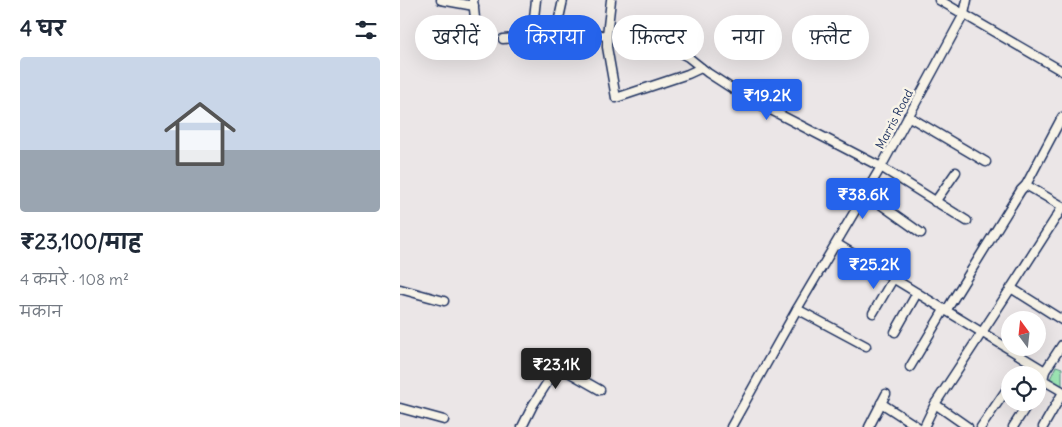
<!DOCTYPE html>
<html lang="hi">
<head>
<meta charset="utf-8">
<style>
  :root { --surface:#fff; --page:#f2f2f3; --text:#1f2937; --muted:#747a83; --line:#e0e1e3; --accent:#2563eb }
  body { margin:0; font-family:Delius,"Playpen Sans Deva",sans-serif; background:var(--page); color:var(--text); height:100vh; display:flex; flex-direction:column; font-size:19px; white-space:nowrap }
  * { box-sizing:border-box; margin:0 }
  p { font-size:16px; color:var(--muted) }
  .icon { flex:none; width:28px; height:28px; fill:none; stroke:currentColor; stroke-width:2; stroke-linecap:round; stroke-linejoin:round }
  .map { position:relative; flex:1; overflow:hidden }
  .drawer { display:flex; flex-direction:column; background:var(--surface); width:400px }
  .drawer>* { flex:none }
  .banner { position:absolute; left:15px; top:15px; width:475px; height:45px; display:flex; gap:10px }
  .needle { width:32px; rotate:345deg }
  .fabs { position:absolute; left:601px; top:311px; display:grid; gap:10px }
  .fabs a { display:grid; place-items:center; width:45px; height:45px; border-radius:50%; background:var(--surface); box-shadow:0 5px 20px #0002; font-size:25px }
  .price { position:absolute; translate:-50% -42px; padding:0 11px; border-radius:5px; background:var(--accent); color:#fff; font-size:16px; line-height:32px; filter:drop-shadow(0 1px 2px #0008) }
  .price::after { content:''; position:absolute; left:50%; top:30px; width:15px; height:11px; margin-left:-8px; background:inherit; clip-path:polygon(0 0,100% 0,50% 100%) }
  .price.on { background:#222; color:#fff }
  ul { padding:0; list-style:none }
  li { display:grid; align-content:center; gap:10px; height:265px; padding:0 20px }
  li+li { border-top:1px solid var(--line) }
  li span { display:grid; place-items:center; height:155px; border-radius:5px; color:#555 }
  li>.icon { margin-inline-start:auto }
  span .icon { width:90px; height:90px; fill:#fffc; stroke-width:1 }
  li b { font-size:21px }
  h2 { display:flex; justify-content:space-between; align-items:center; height:60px; padding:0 20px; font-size:21px }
  .chip { padding:0 18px; border-radius:22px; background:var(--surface); box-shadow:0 5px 20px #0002; font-size:18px; line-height:45px }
  .chip.on { background:var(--accent); color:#fff }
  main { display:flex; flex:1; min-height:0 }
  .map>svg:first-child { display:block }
  .park { fill:url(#park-tufts); stroke:#5b8988 }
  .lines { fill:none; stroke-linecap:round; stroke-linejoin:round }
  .minor-casing { stroke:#1b2f5e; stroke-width:11 }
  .minor { stroke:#f7f3e8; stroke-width:8 }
  .labels { text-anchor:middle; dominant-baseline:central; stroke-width:5; stroke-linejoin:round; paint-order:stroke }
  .street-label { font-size:12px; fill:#1b2f5e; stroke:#f7f3e8 }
</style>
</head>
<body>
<main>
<section class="drawer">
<h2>4 घर<svg class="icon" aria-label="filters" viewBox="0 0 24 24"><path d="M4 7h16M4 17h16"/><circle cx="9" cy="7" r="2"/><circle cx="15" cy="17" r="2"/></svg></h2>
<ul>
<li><span style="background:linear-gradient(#c9d6e8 60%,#9aa5b1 0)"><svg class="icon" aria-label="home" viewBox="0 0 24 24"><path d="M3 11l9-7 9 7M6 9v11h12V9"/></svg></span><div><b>₹23,100/माह</b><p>4 कमरे · 108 m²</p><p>मकान</p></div></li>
</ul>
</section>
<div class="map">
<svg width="662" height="427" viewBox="0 0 662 427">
  <defs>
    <pattern id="park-tufts" width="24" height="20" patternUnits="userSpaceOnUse" patternTransform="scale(1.25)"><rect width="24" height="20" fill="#9be3b2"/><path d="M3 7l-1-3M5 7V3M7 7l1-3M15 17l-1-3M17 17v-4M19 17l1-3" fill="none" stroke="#85c39c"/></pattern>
  </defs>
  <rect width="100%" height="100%" fill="#ebe6e7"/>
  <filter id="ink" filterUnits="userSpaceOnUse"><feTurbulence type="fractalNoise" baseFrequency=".02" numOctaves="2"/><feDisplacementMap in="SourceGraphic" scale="10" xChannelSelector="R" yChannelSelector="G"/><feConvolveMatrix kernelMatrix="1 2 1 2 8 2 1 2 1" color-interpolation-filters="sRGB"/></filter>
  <g filter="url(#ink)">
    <polygon class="park" points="656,366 662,368 662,391 649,381"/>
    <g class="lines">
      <defs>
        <g id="minor">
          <polyline points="41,0 74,6"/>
          <polyline points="73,0 76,27"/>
          <polyline points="211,0 207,35 207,47 216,98 288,74 301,68"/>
          <polyline points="539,0 662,71"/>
          <polyline points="169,25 184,29 207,37"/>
          <polyline points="103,39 132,37 154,41 163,0"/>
          <polyline points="131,44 136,0"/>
          <polyline points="267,46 288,57 308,73 342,95 481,167 567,221"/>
          <polyline points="508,116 586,162"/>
          <polyline points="626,185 662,206"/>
          <polyline points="466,194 521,233"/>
          <polyline points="535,202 556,172"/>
          <polyline points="437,244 645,371 643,380 662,391"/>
          <polyline points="611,288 662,208"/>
          <polyline points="0,289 44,301"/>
          <polyline points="397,309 466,346"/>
          <polyline points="546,311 621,190 626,185 662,117"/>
          <polyline points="473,313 493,279"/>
          <polyline points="495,332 517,293"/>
          <polyline points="510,367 544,310"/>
          <polyline points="645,371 662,345"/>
          <polyline points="481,403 518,427"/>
          <polyline points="0,408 44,420"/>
          <polyline points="122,427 133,405 154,372 159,369 163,369 200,390"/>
          <polyline points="331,427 397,309 481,167 564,14 567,0"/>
          <polyline points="469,427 486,394"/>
          <polyline points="524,427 535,404"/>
          <polyline points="568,427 535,404 611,288 662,320"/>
          <polyline points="581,427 609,386"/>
          <polyline points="613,427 629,402"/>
          <polyline points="643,427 662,394"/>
        </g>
      </defs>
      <use href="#minor" class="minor-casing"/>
      <use href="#minor" class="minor"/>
    </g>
  </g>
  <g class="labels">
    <g class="street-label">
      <text transform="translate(494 119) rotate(-62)">Marris Road</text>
    </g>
  </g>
</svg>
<div class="fabs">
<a><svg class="needle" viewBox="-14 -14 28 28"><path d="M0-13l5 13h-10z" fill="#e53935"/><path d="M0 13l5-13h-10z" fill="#747a83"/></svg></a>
<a><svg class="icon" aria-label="locate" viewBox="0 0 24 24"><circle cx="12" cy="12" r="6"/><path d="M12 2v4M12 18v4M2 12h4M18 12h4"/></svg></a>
</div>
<b class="price" style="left:367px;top:121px">₹19.2K</b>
<b class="price" style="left:463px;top:220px">₹38.6K</b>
<b class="price" style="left:474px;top:290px">₹25.2K</b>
<b class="price on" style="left:156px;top:390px">₹23.1K</b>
<div class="banner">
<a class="chip">खरीदें</a>
<a class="chip on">किराया</a>
<a class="chip">फ़िल्टर</a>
<a class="chip">नया</a>
<a class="chip">फ़्लैट</a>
</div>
</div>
</main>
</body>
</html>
